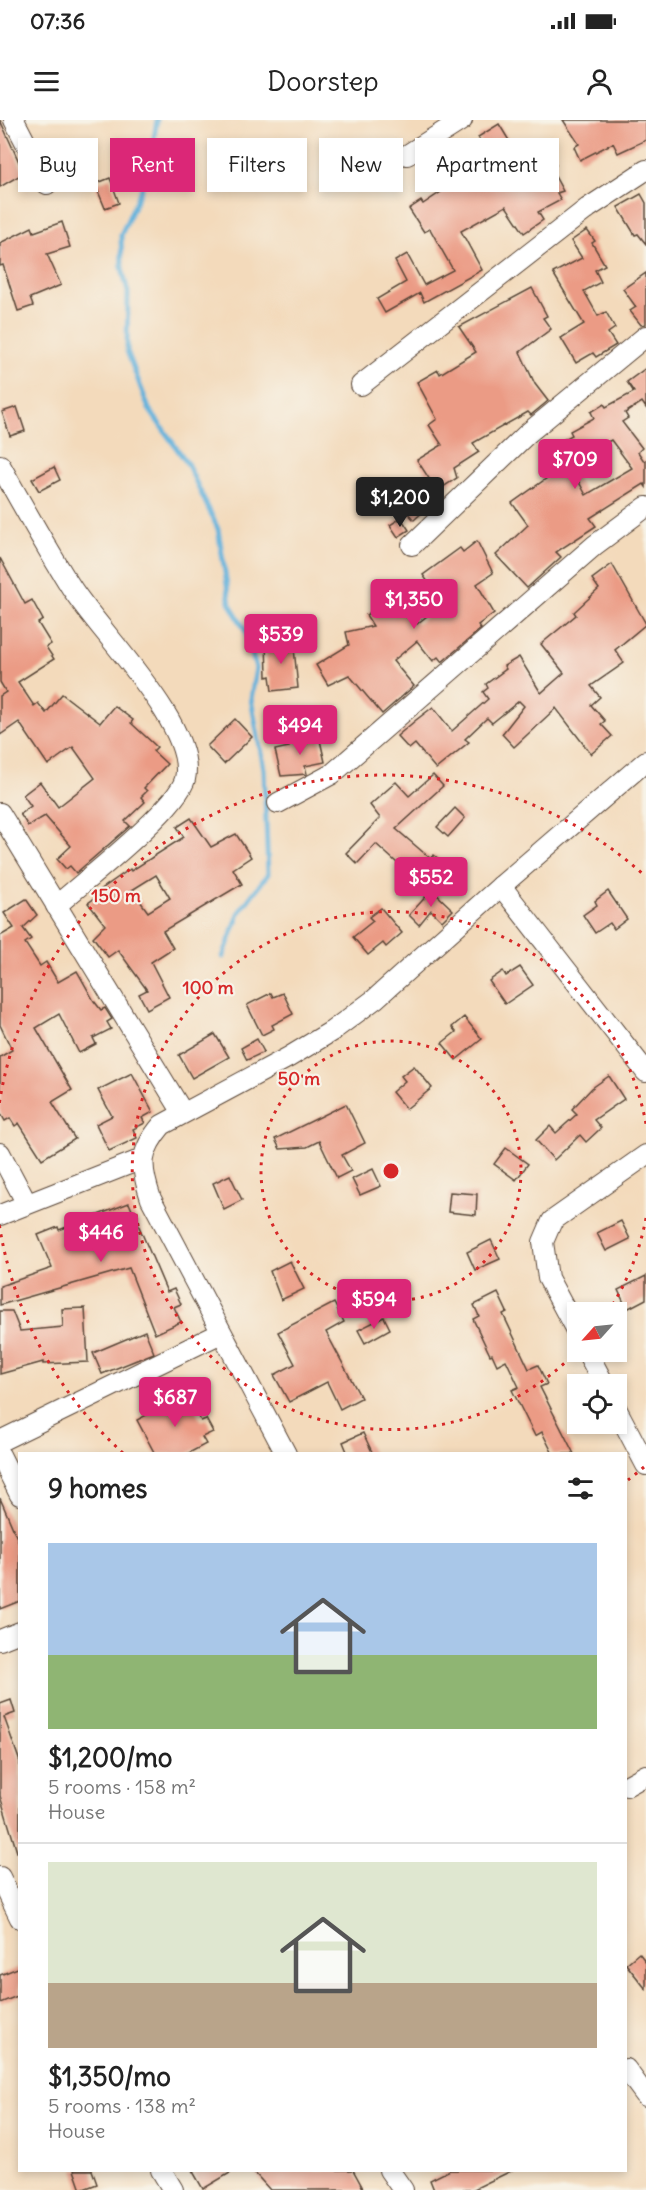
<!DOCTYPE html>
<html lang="en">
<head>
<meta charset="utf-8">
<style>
  :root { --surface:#fff; --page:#f6f6f6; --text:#222; --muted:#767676; --line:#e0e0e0; --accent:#db2777 }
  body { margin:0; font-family:Delius,sans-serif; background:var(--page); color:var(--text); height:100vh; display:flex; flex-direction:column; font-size:22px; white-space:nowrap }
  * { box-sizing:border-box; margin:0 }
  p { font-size:20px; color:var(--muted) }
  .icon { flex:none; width:33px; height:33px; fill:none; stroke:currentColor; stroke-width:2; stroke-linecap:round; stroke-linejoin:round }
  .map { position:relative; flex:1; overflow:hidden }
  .drawer { position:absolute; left:18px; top:1332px; width:609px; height:720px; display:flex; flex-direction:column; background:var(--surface); border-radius:0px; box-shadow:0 3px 9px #0003 }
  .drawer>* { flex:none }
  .hud { position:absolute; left:18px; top:18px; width:610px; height:54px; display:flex; gap:12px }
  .needle { width:39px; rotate:243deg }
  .tools { position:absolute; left:567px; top:1182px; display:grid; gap:12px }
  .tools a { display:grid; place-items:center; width:60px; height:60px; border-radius:0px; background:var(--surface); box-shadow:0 3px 9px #0003; font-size:30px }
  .price { position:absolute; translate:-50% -51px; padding:0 14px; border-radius:6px; background:var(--accent); color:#fff; font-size:20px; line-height:39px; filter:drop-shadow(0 2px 3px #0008) }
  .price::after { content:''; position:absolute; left:50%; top:36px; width:18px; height:14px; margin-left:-9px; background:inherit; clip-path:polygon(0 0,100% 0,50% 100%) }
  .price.current { background:#222; color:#fff }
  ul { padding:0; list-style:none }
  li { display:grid; align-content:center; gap:12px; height:318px; padding:0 30px }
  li+li { border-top:2px solid var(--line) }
  li span { display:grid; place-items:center; height:186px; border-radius:0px; color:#555 }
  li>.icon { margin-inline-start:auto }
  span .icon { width:108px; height:108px; fill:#fffc; stroke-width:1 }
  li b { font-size:26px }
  h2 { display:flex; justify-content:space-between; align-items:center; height:72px; padding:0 30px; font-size:26px }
  .tag { padding:0 21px; border-radius:0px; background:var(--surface); box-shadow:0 3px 9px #0003; font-size:21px; line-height:54px }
  .tag.current { background:var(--accent); color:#fff }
  .status { display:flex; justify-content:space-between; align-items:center; height:42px; padding:0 30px; background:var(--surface); direction:ltr }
  .status svg { height:16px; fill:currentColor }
  header { display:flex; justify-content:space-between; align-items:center; height:78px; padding:0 30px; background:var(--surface); font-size:27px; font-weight:600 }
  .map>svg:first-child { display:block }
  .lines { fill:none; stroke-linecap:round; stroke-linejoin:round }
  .stream { stroke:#60b1db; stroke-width:5 }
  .building { fill:#eb9b85; fill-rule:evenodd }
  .minor-casing { stroke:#574436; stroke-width:22 }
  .minor { stroke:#fff; stroke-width:20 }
  .ring { fill:none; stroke:#d62828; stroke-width:3; stroke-dasharray:3 6 }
  .centre { fill:#d62828; stroke:#f7f3e8; stroke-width:3 }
  .ring-label { font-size:18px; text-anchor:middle; font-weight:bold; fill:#d62828; stroke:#f7f3e8; stroke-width:4.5; stroke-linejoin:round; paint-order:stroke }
</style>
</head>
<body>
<div class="status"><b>07:36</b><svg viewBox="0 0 49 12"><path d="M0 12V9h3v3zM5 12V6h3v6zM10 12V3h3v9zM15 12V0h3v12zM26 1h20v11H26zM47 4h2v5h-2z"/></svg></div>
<header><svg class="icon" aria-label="menu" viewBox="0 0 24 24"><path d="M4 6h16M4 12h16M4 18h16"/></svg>Doorstep<svg class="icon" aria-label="person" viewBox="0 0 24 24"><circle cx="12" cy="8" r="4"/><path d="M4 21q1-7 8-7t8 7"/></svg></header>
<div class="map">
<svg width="646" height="2070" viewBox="0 0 646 2070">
  <rect width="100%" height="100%" fill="#f7f3e8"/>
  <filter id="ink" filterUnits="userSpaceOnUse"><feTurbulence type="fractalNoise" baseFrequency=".0167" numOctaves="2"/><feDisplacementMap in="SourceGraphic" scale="12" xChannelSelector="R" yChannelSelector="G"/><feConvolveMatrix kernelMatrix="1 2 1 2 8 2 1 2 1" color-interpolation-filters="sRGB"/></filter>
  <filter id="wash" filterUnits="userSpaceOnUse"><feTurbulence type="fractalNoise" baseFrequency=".008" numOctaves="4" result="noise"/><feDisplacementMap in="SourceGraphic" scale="24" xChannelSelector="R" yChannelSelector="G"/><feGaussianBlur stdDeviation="1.35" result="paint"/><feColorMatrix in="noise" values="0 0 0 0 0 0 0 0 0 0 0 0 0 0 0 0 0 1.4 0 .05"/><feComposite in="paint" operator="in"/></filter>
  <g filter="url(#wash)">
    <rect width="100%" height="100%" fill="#f3dabb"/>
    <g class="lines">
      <polyline class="stream" points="157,0 148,54 121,115 122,148 128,172 127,231 149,289 187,343 218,409 230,484 246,512 256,548 251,579 264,649 268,754 240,791 223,837"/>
    </g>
    <g id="blocks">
      <g class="building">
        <polygon points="0,0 24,53 0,67"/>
        <polygon points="563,0 646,0 646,20 618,33 613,23 580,40 574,27 579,24"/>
        <polygon points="499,4 528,52 547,35 556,45 551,49 563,71 557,73 561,80 538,92 543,100 524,113 506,86 461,111 482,150 424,182 420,173 385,193 377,179 406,162 395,141 407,134 424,165 453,150 430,109 424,112 409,89 421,81 423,84 450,66 467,58 465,54 490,43 479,26 482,24 478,17"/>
        <polygon points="110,58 119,83 105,88 95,64"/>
        <polygon points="641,74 646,83 646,124 638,114 635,115 618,87"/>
        <polygon points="62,102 70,127 47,134 61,165 30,178 33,186 18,191 3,145 0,146 0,123 32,107 34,112"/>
        <polygon points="587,110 595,121 592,123 605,145 595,150 601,162 584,171 598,196 606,192 615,208 608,213 616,225 596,237 593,233 576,243 561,218 584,204 553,153 582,138 571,121"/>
        <polygon points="646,153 646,204 641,205 630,191 636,187 623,169"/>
        <polygon points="532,168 547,196 543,198 551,209 520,232 535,264 548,281 531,295 528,292 473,323 479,332 454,348 457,358 437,371 417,340 442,325 429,305 437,299 417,262 438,250 440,254 476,232 459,207"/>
        <polygon points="646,248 646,288 642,282 625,293 628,298 622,302 642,328 638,332 644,341 646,340 646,367 644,364 590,398 596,406 556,432 561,437 527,468 496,435 528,405 512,383 547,358 543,351 566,338 586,375 632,348 611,320 572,341 561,321 572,315 570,311 594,298 591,292 604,284 606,287 634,272 627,262"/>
        <polygon points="17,287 25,311 10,316 2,292"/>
        <polygon points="54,347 60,360 39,371 32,359"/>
        <polygon points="408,371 425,390 414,400 397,381"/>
        <polygon points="401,398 409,410 398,417 390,405"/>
        <polygon points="477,421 493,453 477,464 494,493 478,505 481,509 442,542 438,537 433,541 417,521 393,541 414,566 382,594 349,555 328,565 316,545 349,525 346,512 373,506 366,495 398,475 417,504 443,483 423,455 460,428 463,432"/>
        <polygon points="0,438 25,484 32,480 43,500 38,503 51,524 46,527 54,539 18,562 34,586 38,583 46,593 62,574 100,603 114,586 133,600 131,603 157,627 153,631 167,644 144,668 147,671 141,677 145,682 125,701 130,706 76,753 70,746 66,749 57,739 71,726 45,696 28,706 20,694 31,686 23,675 40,662 58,687 95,658 73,627 48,645 19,602 0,615 0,576 6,572 0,562"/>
        <polygon points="612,444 646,504 615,530 624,543 591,566 600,577 591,585 605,601 601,604 612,616 591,634 556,588 514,627 502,614 524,586 519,581 492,603 487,598 465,619 469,622 436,649 415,624 409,629 397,616 416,600 433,587 452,611 488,579 483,572 488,568 486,564 506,549 504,546 519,537 541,573 564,553 541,524 576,495 574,492 599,469 592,459"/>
        <polygon points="288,518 290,528 294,528 298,568 272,571 270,556 267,557 266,521"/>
        <polygon points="235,599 252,617 224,644 207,626"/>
        <polygon points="319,616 325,642 305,646 307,654 281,656 275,630 289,627 288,622"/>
        <polygon points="433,655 443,666 396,709 431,739 434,735 448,747 427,770 376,724 357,744 346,733 380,698 370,685 396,662 409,676"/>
        <polygon points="455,688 465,698 448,717 437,707"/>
        <path d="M191 698 211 727 236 714 251 737 233 749 242 764 163 811 173 828 151 842 169 877 147 889 139 874 147 870 118 830 108 837 93 817 105 805 88 783 95 778 93 775 130 749 131 751 184 717 177 707ZM156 755 170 778 148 792 132 770Z"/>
        <polygon points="432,770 453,790 442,801 431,790 419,805 409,795"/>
        <polygon points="608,771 627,799 614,809 610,803 595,813 583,795 597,785 595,781"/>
        <polygon points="26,779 37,795 23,808 31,819 25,823 40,846 46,842 58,862 77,851 94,881 101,890 105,888 112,899 107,902 111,909 93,918 96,924 79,933 59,894 36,908 72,970 52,982 75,1019 42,1039 19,1003 15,1006 10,998 5,1001 0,992 0,937 12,930 0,905 0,816 14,808 4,793"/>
        <polygon points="381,788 402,813 386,827 383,823 368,835 353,817 373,801 369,797"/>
        <polygon points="520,847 533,865 505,884 489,861 503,851 506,856"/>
        <polygon points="271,873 273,877 283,873 293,894 272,905 274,909 262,915 247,885"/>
        <polygon points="464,897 482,919 456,940 442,923 456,912 452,907"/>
        <polygon points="215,914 229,937 192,958 179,935"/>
        <polygon points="257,919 264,932 247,940 241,928"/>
        <polygon points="414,946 432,968 406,989 392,972 405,961 401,956"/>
        <polygon points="132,953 153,992 142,998 145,1003 133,1009 137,1018 109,1031 96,1004 112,996 98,970"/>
        <polygon points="609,956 624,979 594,1000 601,1008 586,1022 580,1015 554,1040 536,1020 550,1006 556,1013 577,994 572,989 592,968"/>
        <polygon points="346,984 365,1023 342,1035 351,1051 337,1058 319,1021 307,1027 280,1029 275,1019"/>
        <polygon points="506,1028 528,1044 516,1060 494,1044"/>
        <polygon points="373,1049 381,1066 360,1075 352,1059"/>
        <polygon points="230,1055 242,1080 224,1089 213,1063"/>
        <polygon points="450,1072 477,1074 476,1095 448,1092"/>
        <polygon points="129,1083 167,1172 174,1169 181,1184 174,1187 181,1202 155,1214 129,1148 0,1185 0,1166 52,1148 38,1115 58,1107 59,1110"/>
        <polygon points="621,1101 630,1119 606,1131 597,1113"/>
        <polygon points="491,1120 500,1139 475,1150 467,1132"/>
        <polygon points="290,1141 304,1169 281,1180 270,1151"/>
        <polygon points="646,1156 646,1179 627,1189 618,1170"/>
        <polygon points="498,1173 507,1192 503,1194 529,1249 538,1245 547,1264 540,1267 574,1334 553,1334 542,1312 535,1316 512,1270 519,1267 506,1240 497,1245 492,1234 490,1235 473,1199 479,1196 474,1185"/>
        <polygon points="334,1183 344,1202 326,1212 361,1278 340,1289 327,1262 289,1282 274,1255 295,1244 278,1212"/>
        <polygon points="85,1188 88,1242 43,1244 43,1242 0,1254 0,1191 12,1191 20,1211 63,1207 62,1189"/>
        <polygon points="384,1197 390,1209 365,1223 358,1210"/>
        <polygon points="145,1211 154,1233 102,1254 93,1233"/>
        <polygon points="184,1275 188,1284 191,1282 201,1301 206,1299 213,1312 202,1317 206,1324 187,1334 155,1334 137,1300"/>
        <polygon points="363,1313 373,1334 348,1334 343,1322"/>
        <polygon points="0,1378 20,1425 20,1481 0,1489"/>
        <polygon points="11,1580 15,1593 4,1597 20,1642 20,1731 17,1732 0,1676 0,1584"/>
        <polygon points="639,1833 646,1842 646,1869 626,1844"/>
        <polygon points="20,1847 20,1875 0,1883 0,1855"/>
        <polygon points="74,2050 92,2050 97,2064 81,2070"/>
        <polygon points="192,2050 235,2050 203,2069"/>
        <polygon points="252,2050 353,2050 364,2070 270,2070"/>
        <polygon points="450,2050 513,2050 472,2070 434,2070 430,2060"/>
      </g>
    </g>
  </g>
  <g filter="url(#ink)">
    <use href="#blocks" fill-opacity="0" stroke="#574436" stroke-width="1.5"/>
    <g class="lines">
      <defs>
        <g id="minor">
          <polyline points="14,0 47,64"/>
          <polyline points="407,35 462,0"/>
          <polyline points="361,265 588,88 646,50"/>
          <path d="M0 345C23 386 46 428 71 467 99 512 197 606 185 659 178 688 82 763 56 786"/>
          <polyline points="412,425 527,314 646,216"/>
          <polyline points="278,683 332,654 595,425 646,387"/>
          <polyline points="0,693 183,993"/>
          <polyline points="501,766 646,952"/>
          <polyline points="0,1033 27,1084"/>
          <polyline points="0,1095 142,1039"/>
          <polyline points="578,1214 548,1158 543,1122 552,1101 646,1035"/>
          <polyline points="587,1232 604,1264"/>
          <polyline points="616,1288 646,1345"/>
          <polyline points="0,1321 221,1213"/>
          <path d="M286 1334 151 1079C140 1046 139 1032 162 1005L289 937 332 911 375 879 501 766 646 641"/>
          <polyline points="0,1335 20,1375"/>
          <polyline points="0,1520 20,1512"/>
          <polyline points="626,1666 646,1655"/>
          <polyline points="0,1757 20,1798"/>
          <polyline points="626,1949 646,1976"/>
          <polyline points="161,2050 173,2070"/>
          <polyline points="389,2050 403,2070"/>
        </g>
      </defs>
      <use href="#minor" class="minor-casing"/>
      <use href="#minor" class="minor"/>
    </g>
  </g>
  <g class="ring">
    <circle cx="391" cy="1051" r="130"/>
    <path d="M646 1098A259 259 0 0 1 608 1192M577 1231A259 259 0 1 1 646 1004"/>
    <path d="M644 1347A389 389 0 0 1 628 1360M123 1333A389 389 0 0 1 644 755"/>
  </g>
  <circle cx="391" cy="1051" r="9" class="centre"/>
  <g class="ring-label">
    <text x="116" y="782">150 m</text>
    <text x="208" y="874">100 m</text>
    <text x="299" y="965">50 m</text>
  </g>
</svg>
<div class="tools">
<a><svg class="needle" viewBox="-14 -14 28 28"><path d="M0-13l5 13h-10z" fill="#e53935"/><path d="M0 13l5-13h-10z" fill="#767676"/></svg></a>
<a><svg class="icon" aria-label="locate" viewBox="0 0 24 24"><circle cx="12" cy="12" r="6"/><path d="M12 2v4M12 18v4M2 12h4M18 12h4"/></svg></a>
</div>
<b class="price" style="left:575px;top:370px">$709</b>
<b class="price current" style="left:400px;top:408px">$1,200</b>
<b class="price" style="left:414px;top:510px">$1,350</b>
<b class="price" style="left:281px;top:545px">$539</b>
<b class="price" style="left:300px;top:636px">$494</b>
<b class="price" style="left:431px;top:788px">$552</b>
<b class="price" style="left:101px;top:1143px">$446</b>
<b class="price" style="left:374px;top:1210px">$594</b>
<b class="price" style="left:175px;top:1308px">$687</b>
<div class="hud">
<a class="tag">Buy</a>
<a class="tag current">Rent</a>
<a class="tag">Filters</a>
<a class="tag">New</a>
<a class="tag">Apartment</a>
</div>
<section class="drawer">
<h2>9 homes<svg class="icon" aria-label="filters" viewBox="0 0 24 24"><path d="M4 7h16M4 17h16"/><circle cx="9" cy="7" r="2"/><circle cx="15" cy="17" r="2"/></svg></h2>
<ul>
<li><span style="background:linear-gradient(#a9c7e8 60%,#8fb573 0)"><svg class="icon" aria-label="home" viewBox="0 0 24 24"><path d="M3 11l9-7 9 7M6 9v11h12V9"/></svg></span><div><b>$1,200/mo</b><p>5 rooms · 158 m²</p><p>House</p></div></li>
<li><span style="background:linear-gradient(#dfe7d0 65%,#b9a48a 0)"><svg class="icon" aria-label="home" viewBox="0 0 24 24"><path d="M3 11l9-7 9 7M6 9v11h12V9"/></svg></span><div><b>$1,350/mo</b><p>5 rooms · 138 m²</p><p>House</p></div></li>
</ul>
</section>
</div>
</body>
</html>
